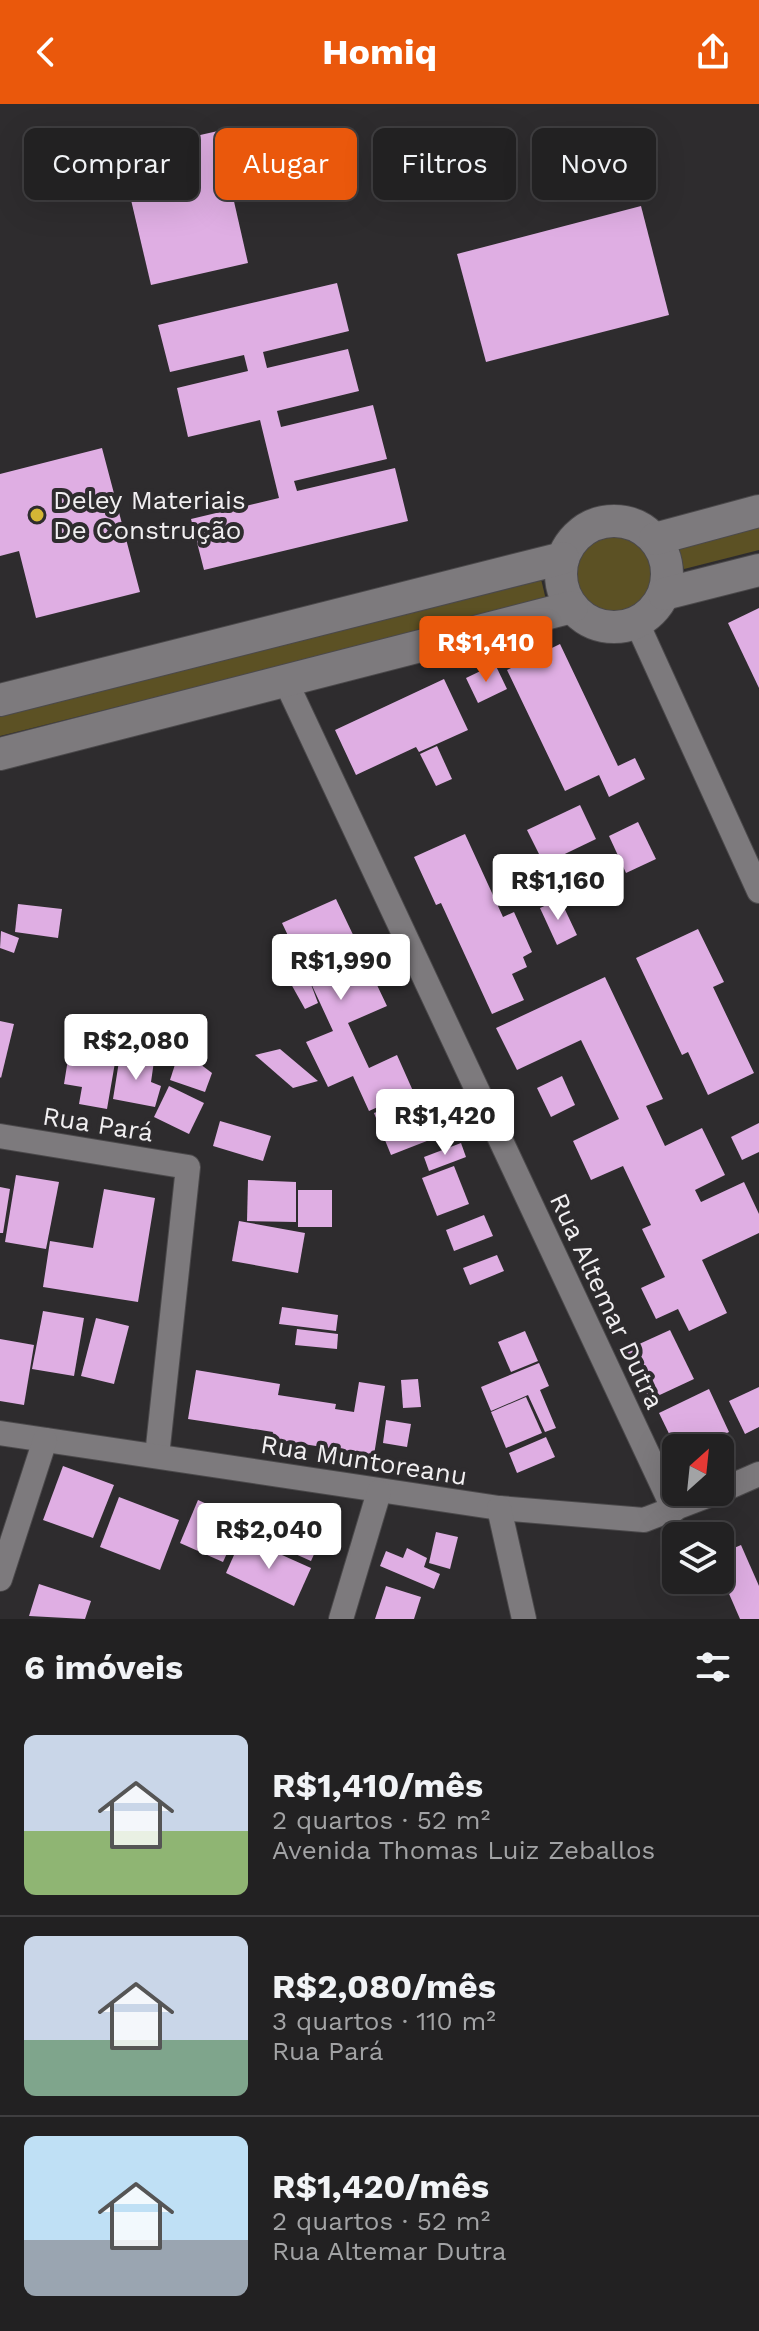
<!DOCTYPE html>
<html lang="pt">
<head>
<meta charset="utf-8">
<style>
  :root { --surface:#222122; --page:#2e2e2f; --text:#f1f3f6; --muted:#a2a3a5; --line:#3f3e40; --accent:#ea580c }
  body { margin:0; font-family:"Work Sans",sans-serif; background:var(--page); color:var(--text); height:100vh; display:flex; flex-direction:column; font-size:30px; white-space:nowrap }
  * { box-sizing:border-box; margin:0 }
  p { font-size:26px; color:var(--muted) }
  .icon { flex:none; width:44px; height:44px; fill:none; stroke:currentColor; stroke-width:2; stroke-linecap:round; stroke-linejoin:round }
  .map { position:relative; height:1515px; overflow:hidden }
  .drawer { display:flex; flex-direction:column; background:var(--surface); flex:1 }
  .drawer>* { flex:none }
  .guide { position:absolute; left:24px; top:24px; width:712px; height:72px; display:flex; gap:16px }
  .needle { width:52px; rotate:27deg }
  .tools { position:absolute; left:662px; top:1330px; display:grid; gap:16px }
  .tools a { display:grid; place-items:center; width:72px; height:72px; border-radius:12px; background:var(--surface); box-shadow:0 8px 32px #0002,0 0 0 2px var(--line); font-size:40px }
  .price { position:absolute; translate:-50% -68px; padding:0 18px; border-radius:8px; background:#fff; color:#222; font-size:26px; line-height:52px; filter:drop-shadow(0 2px 4px #0008) }
  .price::after { content:''; position:absolute; left:50%; top:48px; width:24px; height:18px; margin-left:-12px; background:inherit; clip-path:polygon(0 0,100% 0,50% 100%) }
  .price.selected { background:var(--accent); color:#fff }
  ul { padding:0; list-style:none }
  li { display:flex; align-items:center; gap:24px; height:200px; padding:0 24px }
  li+li { border-top:2px solid var(--line) }
  li span { display:grid; place-items:center; flex:none; width:224px; height:160px; border-radius:12px; color:#555 }
  li>.icon { margin-inline-start:auto }
  span .icon { width:96px; height:96px; fill:#fffc; stroke-width:1 }
  li b { font-size:34px }
  h2 { display:flex; justify-content:space-between; align-items:center; height:96px; padding:0 24px; font-size:34px }
  .chip { padding:0 28px; border-radius:12px; background:var(--surface); box-shadow:0 8px 32px #0002,0 0 0 2px var(--line); font-size:28px; line-height:72px }
  .chip.selected { background:var(--accent); color:#fff }
  header { display:flex; justify-content:space-between; align-items:center; height:104px; padding:0 24px; background:var(--accent); color:#fff; font-size:36px; font-weight:700 }
  .map>svg:first-child { display:block }
  .green { fill:#5c5124 }
  .building { fill:#dfaee3 }
  .lines { fill:none; stroke-linecap:round; stroke-linejoin:round }
  .minor-casing { stroke:#4b494b; stroke-width:26 }
  .secondary-casing { stroke:#4b494b; stroke-width:34 }
  .minor { stroke:#7d7a7d; stroke-width:24 }
  .secondary { stroke:#7d7a7d; stroke-width:32 }
  .poi-dot { fill:#d4b635; stroke:#2e2c2e; stroke-width:3 }
  .labels { text-anchor:middle; dominant-baseline:central; stroke-width:8; stroke-linejoin:round; paint-order:stroke }
  .poi-label { font-size:26px; fill:#f1eff1; stroke:#2e2c2e; text-anchor:start }
  .street-label { font-size:26px; fill:#f1eff1; stroke:#2e2c2e }
</style>
</head>
<body>
<header><svg class="icon" aria-label="back" viewBox="0 0 24 24"><path d="M15 5l-7 7 7 7"/></svg>Homiq<svg class="icon" aria-label="share" viewBox="0 0 24 24"><path d="M12 15V3M7 8l5-5 5 5M5 13v7h14v-7"/></svg></header>
<div class="map">
<svg width="759" height="1515" viewBox="0 0 759 1515">
  <rect width="100%" height="100%" fill="#2e2c2e"/>
  <g class="green">
    <polygon points="759,421 759,446 684,465 678,442"/>
    <circle cx="613" cy="469" r="42"/>
    <polygon points="541,475 546,496 0,632 0,609"/>
  </g>
  <g class="building">
    <polygon points="218,27 248,159 151,181 120,49"/>
    <polygon points="641,102 669,211 486,258 457,150"/>
    <polygon points="337,179 349,227 263,248 267,264 348,245 359,287 277,307 281,323 373,301 387,355 294,377 297,387 395,364 408,417 204,466 191,415 279,394 260,316 188,333 177,284 248,267 244,251 170,268 158,221"/>
    <polygon points="102,344 140,488 36,514 19,447 0,452 0,370"/>
    <polygon points="759,504 759,584 728,519"/>
    <polygon points="560,540 618,662 635,654 645,675 609,693 599,671 565,687 507,566"/>
    <polygon points="495,560 507,585 478,599 466,574"/>
    <polygon points="444,575 468,626 419,648 416,643 356,671 335,626"/>
    <polygon points="437,642 452,675 436,682 420,650"/>
    <polygon points="580,701 596,735 544,760 527,726"/>
    <polygon points="638,718 656,755 626,769 609,732"/>
    <polygon points="465,730 503,813 514,808 532,848 523,853 527,863 512,870 524,896 492,910 441,799 436,801 414,753"/>
    <polygon points="336,795 387,902 348,919 369,964 397,951 413,987 369,1007 353,972 328,983 306,938 333,927 309,875 318,899 305,905 286,871 303,863 282,819"/>
    <polygon points="560,795 577,831 557,841 540,804"/>
    <polygon points="18,800 62,805 58,834 15,828"/>
    <polygon points="698,825 724,878 713,883 754,969 708,991 688,948 682,951 636,854"/>
    <polygon points="1,827 19,834 14,849 0,844"/>
    <polygon points="605,873 663,995 646,1002 665,1042 702,1024 725,1071 695,1086 701,1098 744,1078 759,1110 759,1129 702,1156 727,1209 689,1227 678,1205 656,1215 641,1184 665,1173 642,1125 651,1121 623,1062 591,1076 573,1037 619,1015 581,936 517,966 496,924"/>
    <polygon points="0,917 14,920 1,974 0,973"/>
    <polygon points="94,942 117,947 107,1005 79,1000 82,983 64,980 69,949 92,953"/>
    <polygon points="180,945 212,969 205,988 170,976"/>
    <polygon points="280,945 318,977 293,984 255,951"/>
    <polygon points="120,951 154,957 151,978 161,982 155,1003 113,995"/>
    <polygon points="562,972 575,1001 551,1013 537,984"/>
    <polygon points="169,982 204,999 189,1030 154,1013"/>
    <polygon points="421,991 437,1033 391,1051 374,1009"/>
    <polygon points="220,1017 271,1032 263,1057 213,1042"/>
    <polygon points="759,1019 759,1048 742,1056 731,1033"/>
    <polygon points="461,1039 466,1053 429,1067 424,1053"/>
    <polygon points="454,1062 469,1100 437,1112 422,1074"/>
    <polygon points="16,1071 59,1078 46,1145 5,1138"/>
    <polygon points="248,1076 296,1078 296,1118 247,1117"/>
    <polygon points="0,1083 10,1085 3,1129 0,1129"/>
    <polygon points="104,1085 155,1094 138,1198 43,1183 50,1137 93,1144"/>
    <rect x="298" y="1086" width="34" height="37"/>
    <polygon points="484,1111 493,1132 454,1147 446,1126"/>
    <polygon points="239,1117 305,1129 298,1169 232,1157"/>
    <polygon points="497,1151 504,1167 470,1181 463,1164"/>
    <polygon points="282,1203 338,1211 336,1227 279,1220"/>
    <polygon points="43,1207 84,1214 74,1272 32,1265"/>
    <polygon points="96,1214 129,1222 114,1280 81,1272"/>
    <polygon points="297,1225 338,1230 337,1245 295,1241"/>
    <polygon points="670,1226 694,1275 649,1296 626,1246"/>
    <polygon points="525,1227 538,1257 511,1268 498,1238"/>
    <polygon points="0,1235 34,1241 24,1301 0,1297"/>
    <polygon points="539,1259 549,1282 540,1286 556,1324 545,1328 528,1291 491,1307 481,1283"/>
    <polygon points="196,1266 280,1280 278,1291 336,1300 335,1305 354,1308 359,1278 385,1282 374,1351 271,1335 273,1328 188,1315"/>
    <polygon points="418,1275 421,1303 403,1304 401,1276"/>
    <polygon points="759,1283 759,1323 745,1330 729,1297"/>
    <polygon points="709,1285 729,1328 695,1344 676,1344 659,1309"/>
    <polygon points="526,1293 542,1329 506,1344 491,1308"/>
    <polygon points="386,1316 411,1320 407,1343 383,1339"/>
    <polygon points="546,1333 555,1353 517,1369 509,1349"/>
    <polygon points="63,1362 114,1381 93,1434 43,1416"/>
    <polygon points="119,1393 179,1416 160,1466 100,1443"/>
    <polygon points="198,1396 242,1416 223,1458 180,1439"/>
    <polygon points="278,1404 330,1415 311,1457 264,1436"/>
    <polygon points="436,1428 458,1433 450,1465 429,1459"/>
    <polygon points="242,1433 311,1464 294,1502 226,1469"/>
    <polygon points="741,1441 759,1482 759,1515 740,1515 720,1469 720,1450"/>
    <polygon points="407,1444 427,1454 424,1463 440,1470 434,1485 380,1462 386,1447 403,1454"/>
    <polygon points="39,1480 91,1497 85,1515 29,1512"/>
    <polygon points="386,1482 421,1493 414,1515 375,1515"/>
  </g>
  <g class="lines">
    <defs>
      <g id="minor">
        <polyline points="637,519 759,787"/>
        <polyline points="286,578 674,1406"/>
        <polyline points="0,1032 188,1063 157,1352"/>
        <polyline points="0,1329 499,1404 644,1416 717,1388"/>
        <polyline points="720,1387 759,1370"/>
        <polyline points="499,1404 524,1515"/>
        <polyline points="0,1475 45,1336"/>
        <polyline points="341,1515 379,1388"/>
      </g>
      <g id="secondary">
        <circle cx="614" cy="470" r="53"/>
        <polyline points="655,435 759,407"/>
        <polyline points="664,490 759,466"/>
        <polyline points="0,596 563,454"/>
        <polyline points="0,650 572,503"/>
      </g>
    </defs>
    <use href="#minor" class="minor-casing"/>
    <use href="#secondary" class="secondary-casing"/>
    <use href="#minor" class="minor"/>
    <use href="#secondary" class="secondary"/>
  </g>
  <circle class="poi-dot" cx="37" cy="411" r="8"/>
  <g class="labels">
    <g class="poi-label">
      <text x="53" y="396">Deley Materiais<tspan x="53" dy="30">De Construção</tspan></text>
    </g>
    <g class="street-label">
      <text transform="translate(98 1020) rotate(9)">Rua Pará</text>
      <text transform="translate(607 1197) rotate(65)">Rua Altemar Dutra</text>
      <text transform="translate(364 1356) rotate(9)">Rua Muntoreanu</text>
    </g>
  </g>
</svg>
<div class="tools">
<a><svg class="needle" viewBox="-14 -14 28 28"><path d="M0-13l5 13h-10z" fill="#e53935"/><path d="M0 13l5-13h-10z" fill="#a2a3a5"/></svg></a>
<a><svg class="icon" aria-label="layers" viewBox="0 0 24 24"><path d="M12 4l9 5-9 5-9-5zM3 14l9 5 9-5"/></svg></a>
</div>
<b class="price selected" style="left:486px;top:580px">R$1,410</b>
<b class="price" style="left:558px;top:818px">R$1,160</b>
<b class="price" style="left:341px;top:898px">R$1,990</b>
<b class="price" style="left:136px;top:978px">R$2,080</b>
<b class="price" style="left:445px;top:1053px">R$1,420</b>
<b class="price" style="left:269px;top:1467px">R$2,040</b>
<div class="guide">
<a class="chip">Comprar</a>
<a class="chip selected">Alugar</a>
<a class="chip">Filtros</a>
<a class="chip">Novo</a>
</div>
</div>
<section class="drawer">
<h2>6 imóveis<svg class="icon" aria-label="filters" viewBox="0 0 24 24"><path d="M4 7h16M4 17h16"/><circle cx="9" cy="7" r="2"/><circle cx="15" cy="17" r="2"/></svg></h2>
<ul>
<li><span style="background:linear-gradient(#c9d6e8 60%,#8fb573 0)"><svg class="icon" aria-label="home" viewBox="0 0 24 24"><path d="M3 11l9-7 9 7M6 9v11h12V9"/></svg></span><div><b>R$1,410/mês</b><p>2 quartos · 52 m²</p><p>Avenida Thomas Luiz Zeballos</p></div></li>
<li><span style="background:linear-gradient(#c9d6e8 65%,#7fa58c 0)"><svg class="icon" aria-label="home" viewBox="0 0 24 24"><path d="M3 11l9-7 9 7M6 9v11h12V9"/></svg></span><div><b>R$2,080/mês</b><p>3 quartos · 110 m²</p><p>Rua Pará</p></div></li>
<li><span style="background:linear-gradient(#bfe0f5 65%,#9aa5b1 0)"><svg class="icon" aria-label="home" viewBox="0 0 24 24"><path d="M3 11l9-7 9 7M6 9v11h12V9"/></svg></span><div><b>R$1,420/mês</b><p>2 quartos · 52 m²</p><p>Rua Altemar Dutra</p></div></li>
</ul>
</section>
</body>
</html>
